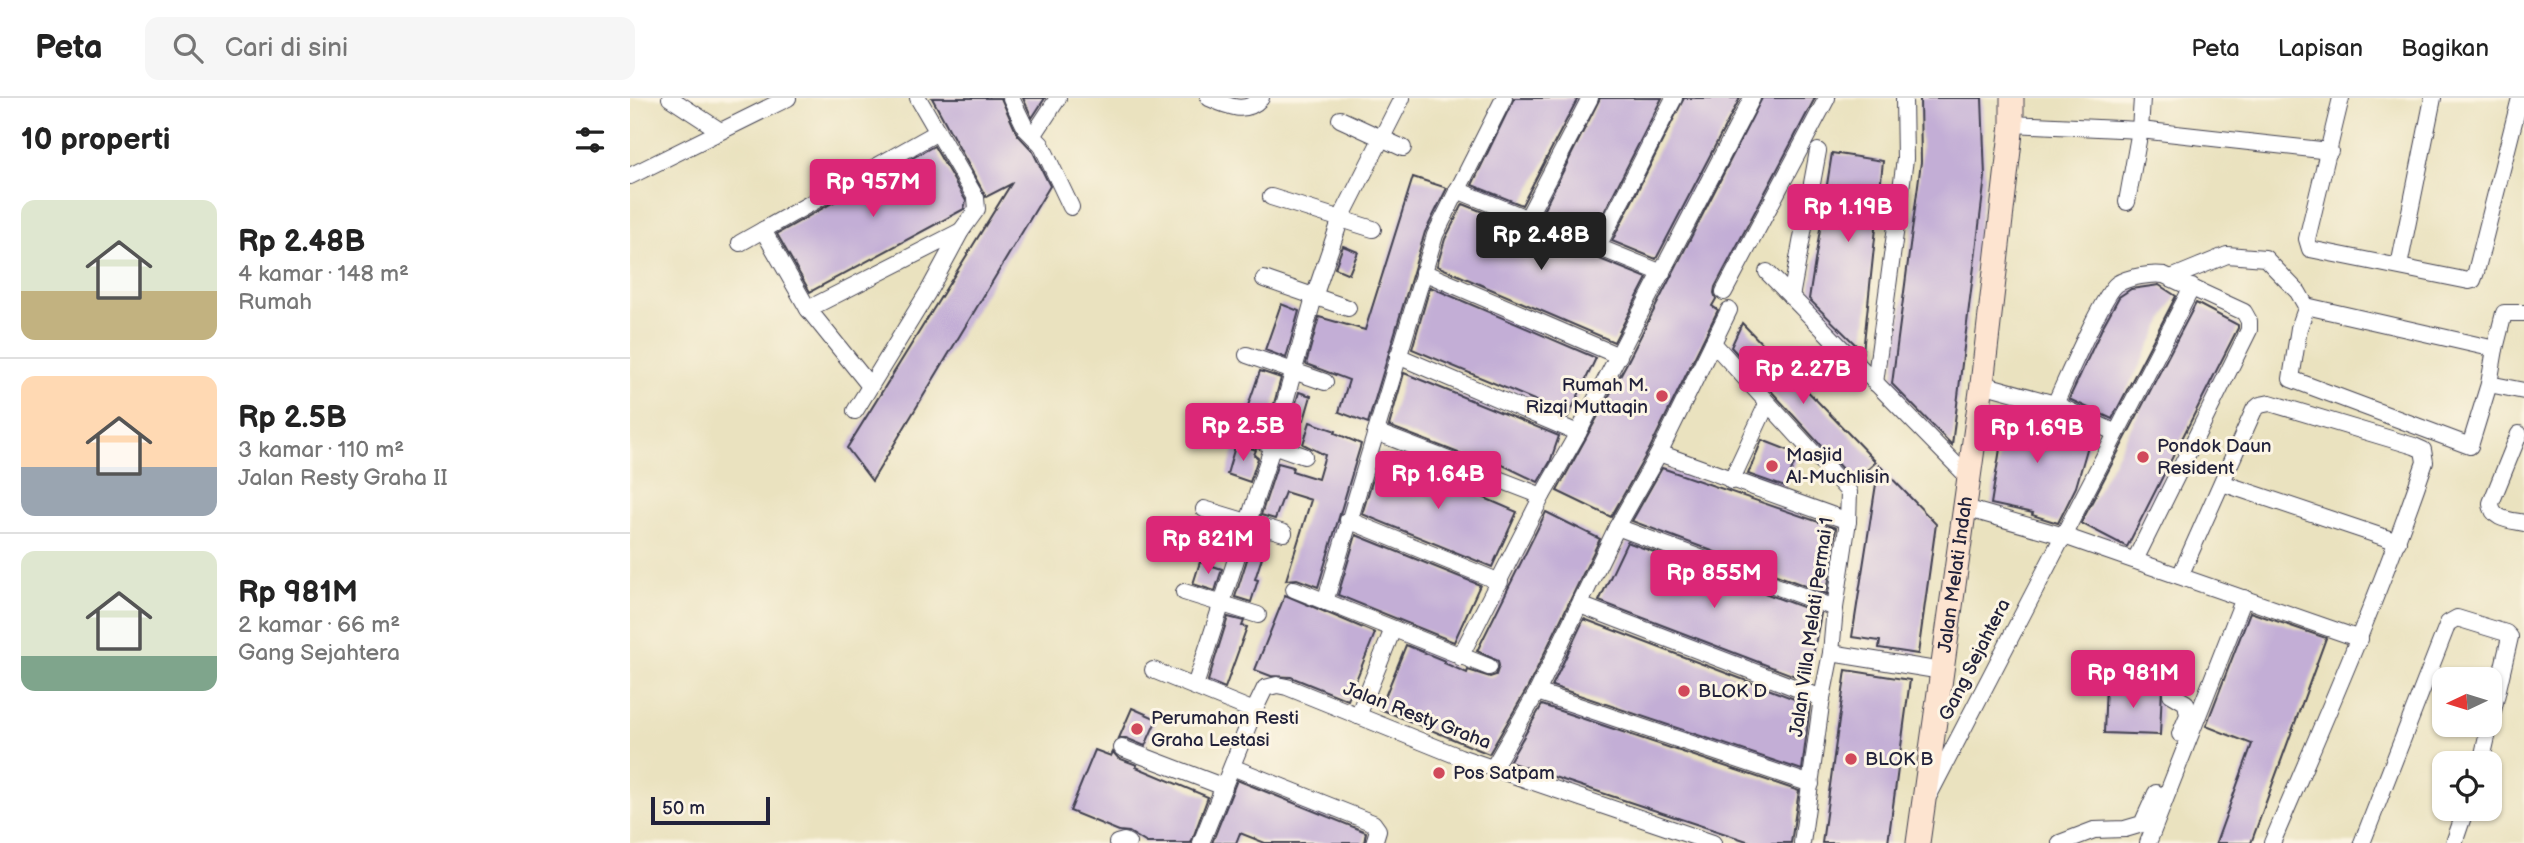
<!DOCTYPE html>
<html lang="id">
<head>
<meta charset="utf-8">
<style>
  :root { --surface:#fff; --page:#f6f6f6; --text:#222; --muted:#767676; --line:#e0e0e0; --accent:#db2777 }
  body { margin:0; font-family:"Balsamiq Sans",sans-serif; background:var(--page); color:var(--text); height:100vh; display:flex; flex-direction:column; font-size:26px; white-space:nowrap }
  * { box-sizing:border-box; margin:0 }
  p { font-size:23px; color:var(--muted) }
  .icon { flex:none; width:38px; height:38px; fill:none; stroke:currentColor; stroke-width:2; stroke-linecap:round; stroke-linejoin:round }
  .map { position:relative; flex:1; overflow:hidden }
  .details { display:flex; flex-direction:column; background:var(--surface); width:630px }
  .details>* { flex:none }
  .needle { width:46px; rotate:266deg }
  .buttons { position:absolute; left:1802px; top:569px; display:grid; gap:14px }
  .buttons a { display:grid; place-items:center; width:70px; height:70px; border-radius:14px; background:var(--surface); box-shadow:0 2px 5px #0004; font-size:35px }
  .scale { position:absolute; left:21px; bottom:18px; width:119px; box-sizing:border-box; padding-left:7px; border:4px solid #22223b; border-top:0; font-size:19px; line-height:24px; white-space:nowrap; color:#22223b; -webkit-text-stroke:5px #fcf5e5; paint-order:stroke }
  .price { position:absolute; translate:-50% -60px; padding:0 16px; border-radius:7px; background:var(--accent); color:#fff; font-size:23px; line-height:46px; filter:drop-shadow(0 2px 4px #0008) }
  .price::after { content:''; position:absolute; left:50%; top:42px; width:21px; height:16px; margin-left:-10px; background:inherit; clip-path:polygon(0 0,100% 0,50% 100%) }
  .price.on { background:#222; color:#fff }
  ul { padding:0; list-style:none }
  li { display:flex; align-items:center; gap:21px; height:175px; padding:0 21px }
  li+li { border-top:2px solid var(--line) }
  li span { display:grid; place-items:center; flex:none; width:196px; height:140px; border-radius:14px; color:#555 }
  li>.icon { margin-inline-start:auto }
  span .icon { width:84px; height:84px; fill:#fffc; stroke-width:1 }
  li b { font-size:30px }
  h2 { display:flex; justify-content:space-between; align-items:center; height:84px; padding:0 21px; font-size:30px }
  header { display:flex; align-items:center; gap:42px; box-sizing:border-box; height:98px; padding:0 35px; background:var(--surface); border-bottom:2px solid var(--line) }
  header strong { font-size:33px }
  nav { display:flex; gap:38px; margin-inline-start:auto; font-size:24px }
  .search { width:490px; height:63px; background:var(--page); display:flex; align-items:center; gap:18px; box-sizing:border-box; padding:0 24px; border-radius:14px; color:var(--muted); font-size:26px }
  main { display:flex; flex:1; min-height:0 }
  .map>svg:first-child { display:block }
  .building { fill:#c3aed6 }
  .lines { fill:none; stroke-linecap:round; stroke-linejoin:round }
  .street-casing { stroke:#403f4f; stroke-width:18 }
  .secondary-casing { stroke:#403f4f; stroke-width:25 }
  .street { stroke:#fff; stroke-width:16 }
  .secondary { stroke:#fde4d0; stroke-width:23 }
  .poi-dot { fill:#d1495b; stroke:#fcf5e5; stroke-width:2.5 }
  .labels { text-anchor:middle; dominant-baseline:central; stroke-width:6; stroke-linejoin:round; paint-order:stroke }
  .poi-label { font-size:19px; fill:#22223b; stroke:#fcf5e5; text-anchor:start }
  .street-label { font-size:19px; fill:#22223b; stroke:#fcf5e5 }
</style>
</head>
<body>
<header>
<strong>Peta</strong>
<div class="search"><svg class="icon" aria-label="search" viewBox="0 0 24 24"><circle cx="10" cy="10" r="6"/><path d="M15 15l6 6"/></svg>Cari di sini</div>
<nav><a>Peta</a><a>Lapisan</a><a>Bagikan</a></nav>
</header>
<main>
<section class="details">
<h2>10 properti<svg class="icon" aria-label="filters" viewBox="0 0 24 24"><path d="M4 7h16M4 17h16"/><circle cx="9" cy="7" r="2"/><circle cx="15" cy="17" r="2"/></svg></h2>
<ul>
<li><span style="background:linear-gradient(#dfe7d0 65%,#c2b280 0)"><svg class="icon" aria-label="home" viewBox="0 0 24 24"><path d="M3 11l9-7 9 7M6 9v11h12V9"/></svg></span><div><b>Rp 2.48B</b><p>4 kamar · 148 m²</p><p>Rumah</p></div></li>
<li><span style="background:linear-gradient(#ffd9b3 65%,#9aa5b1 0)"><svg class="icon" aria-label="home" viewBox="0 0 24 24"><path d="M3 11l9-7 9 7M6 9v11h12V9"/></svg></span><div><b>Rp 2.5B</b><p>3 kamar · 110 m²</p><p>Jalan Resty Graha II</p></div></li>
<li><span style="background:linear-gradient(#dfe7d0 75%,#7fa58c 0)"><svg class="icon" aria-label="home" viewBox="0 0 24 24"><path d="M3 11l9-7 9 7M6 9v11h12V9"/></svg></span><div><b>Rp 981M</b><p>2 kamar · 66 m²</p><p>Gang Sejahtera</p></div></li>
</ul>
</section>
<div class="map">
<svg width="1894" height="745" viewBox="0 0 1894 745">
  <rect width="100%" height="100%" fill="#fcf5e5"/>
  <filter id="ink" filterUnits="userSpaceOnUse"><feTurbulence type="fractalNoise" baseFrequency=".0143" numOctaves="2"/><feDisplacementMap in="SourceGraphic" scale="14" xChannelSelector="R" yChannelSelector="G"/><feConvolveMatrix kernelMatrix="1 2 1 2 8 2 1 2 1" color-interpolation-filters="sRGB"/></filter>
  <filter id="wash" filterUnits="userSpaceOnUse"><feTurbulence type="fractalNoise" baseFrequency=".00686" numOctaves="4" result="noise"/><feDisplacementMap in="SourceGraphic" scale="28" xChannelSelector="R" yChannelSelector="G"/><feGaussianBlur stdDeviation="1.57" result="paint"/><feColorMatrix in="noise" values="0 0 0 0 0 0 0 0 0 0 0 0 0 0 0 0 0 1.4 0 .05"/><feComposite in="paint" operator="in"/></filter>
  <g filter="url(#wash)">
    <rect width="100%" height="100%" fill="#eae2bf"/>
    <g id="blocks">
      <g class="building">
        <polygon points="302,0 371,0 387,36 402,52 420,88 242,383 217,350 381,86 356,99"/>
        <polygon points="393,0 415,0 402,20"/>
        <polygon points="884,0 948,0 892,107 842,87"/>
        <polygon points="970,0 1032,0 963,136 912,115"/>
        <polygon points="1054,0 1110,0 1026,161 982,143"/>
        <polygon points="1132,0 1185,0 1085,189 1084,195 1086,201 1082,208 1088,212 1020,350 981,419 927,393 998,263"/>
        <polygon points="1290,0 1352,0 1355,79 1322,347 1262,286 1291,64"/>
        <polygon points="304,48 336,103 334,111 180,194 147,136"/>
        <polygon points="1202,55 1253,63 1233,254 1179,201"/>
        <polygon points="783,79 817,90 795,134 738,325 709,314 719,282 676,266 689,219 735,232"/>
        <polygon points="833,106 1017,180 984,244 807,168 815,141"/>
        <polygon points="713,148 728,154 719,176 705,170"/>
        <polygon points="1529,187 1546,198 1482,321 1439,301 1473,228 1489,199 1501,191"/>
        <polygon points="800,189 966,260 938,319 912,308 914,306 782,251"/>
        <polygon points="1566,205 1608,227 1608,230 1497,449 1451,425"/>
        <polygon points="651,206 669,213 656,260 635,252"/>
        <polygon points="1112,225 1246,364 1224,384 1101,249"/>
        <polygon points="630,273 651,280 642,313 639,312 632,332 612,325"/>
        <polygon points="774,275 929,338 920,364 908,384 852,357 849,363 759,328"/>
        <polygon points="669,294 681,298 674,322 662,319"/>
        <polygon points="1377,308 1418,315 1416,328 1460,341 1446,389 1428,425 1402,417 1403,415 1361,406"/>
        <polygon points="680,324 706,333 705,335 731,346 688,489 667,481 656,482 681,402 655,394 645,421 631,417 648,365 663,369 662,373 688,381 695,357 673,346"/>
        <polygon points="1132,342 1168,356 1155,389 1118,376"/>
        <polygon points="606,345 626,352 624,357 628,360 620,384 597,376"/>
        <polygon points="751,355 887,414 862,469 732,416"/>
        <polygon points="1249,367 1306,426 1288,556 1249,550 1250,543 1222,539"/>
        <polygon points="1032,370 1206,430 1197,496 1002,423"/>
        <polygon points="916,414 970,441 898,589 859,656 750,611 776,547 815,563 814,565 837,575 838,572 860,579 866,577 869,568 868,563 847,553"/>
        <polygon points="625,437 638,441 625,481 628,482 621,504 605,499"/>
        <polygon points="726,437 850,487 824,544 708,497"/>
        <polygon points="997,444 1191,516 1178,583 969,503"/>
        <polygon points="570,464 592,471 585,493 563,486"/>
        <polygon points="655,497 745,535 718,602 661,579 641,578 625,572"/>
        <polygon points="1620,514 1696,540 1621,745 1586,745 1622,646 1576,628"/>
        <polygon points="598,519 614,523 612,528 617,529 595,590 578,583"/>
        <polygon points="954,521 1180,607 1172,672 922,588"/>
        <polygon points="1216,572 1280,582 1258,745 1192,745"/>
        <polygon points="1476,587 1532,589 1530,637 1474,635"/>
        <polygon points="912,607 1169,693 1161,745 1123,745 879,664"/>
        <polygon points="502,610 527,621 515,648 496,640 489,640"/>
        <polygon points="465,652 481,658 483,654 488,660 507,667 506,669 578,699 561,745 517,745 499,734 489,733 440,713"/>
        <polygon points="607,682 736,734 734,745 635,745 610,735 606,745 582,745"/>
      </g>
    </g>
  </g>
  <g filter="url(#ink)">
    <use href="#blocks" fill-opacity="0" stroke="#403f4f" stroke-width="2"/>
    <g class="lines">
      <defs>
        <g id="street">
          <polyline points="40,0 89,32"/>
          <polyline points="381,0 396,31 411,46 441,109"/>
          <path d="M579 0C597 8 616 17 631 0"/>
          <polyline points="1711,0 1677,141 1680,151 1839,183 1843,182 1846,174 1890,0"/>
          <polyline points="710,21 773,50"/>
          <polyline points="1382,26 1510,32 1700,53"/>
          <polyline points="403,38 428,0"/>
          <polyline points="0,78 158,0"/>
          <polyline points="827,92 1032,175"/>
          <polyline points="641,99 743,131"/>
          <polyline points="1497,104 1510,32 1512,0"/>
          <polyline points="897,121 960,0"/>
          <polyline points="133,132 178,211 240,288"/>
          <polyline points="110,145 306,35"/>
          <polyline points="967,150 1044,0"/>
          <polyline points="1769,168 1803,0"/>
          <polyline points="793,174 989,258"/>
          <polyline points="1137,174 1339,380"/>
          <polyline points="1541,180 1597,157 1635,160 1668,194 1676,208 1865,251 1874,215 1894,215"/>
          <polyline points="634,181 718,210"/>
          <polyline points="1094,194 1197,0"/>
          <polyline points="1161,199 1188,53"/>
          <polyline points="1677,208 1669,230 1661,281 1840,348 1859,286"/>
          <polyline points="178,211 331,133"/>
          <polyline points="1083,245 1219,394 1218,423 1205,510 1201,555 1192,600 1172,745"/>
          <polyline points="1865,251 1859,286 1894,293"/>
          <polyline points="617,257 695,284"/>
          <polyline points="768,258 948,335"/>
          <polyline points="1245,285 1275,61 1274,0"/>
          <polyline points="1352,286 1425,306 1486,335"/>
          <path d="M1425 306C1435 285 1473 196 1487 186 1498 179 1522 175 1534 177L1614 214 1619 223V232L1505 462"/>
          <polyline points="225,313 298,194 331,133 347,111 346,100 288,0"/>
          <polyline points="594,330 674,358"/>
          <polyline points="746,334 912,398"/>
          <path d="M1889 336 1861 405C1862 422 1880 422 1894 425"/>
          <polyline points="1029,355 1218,423"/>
          <polyline points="1101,383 1137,306"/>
          <polyline points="1592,385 1768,444"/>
          <polyline points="1335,410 1434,438 1730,541"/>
          <polyline points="574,411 654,435"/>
          <polyline points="718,422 870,484"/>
          <polyline points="987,429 1205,510"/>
          <path d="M1550 478 1624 312 1630 307 1640 305 1784 348 1793 352 1795 364C1751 494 1696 619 1642 745"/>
          <polyline points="664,491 859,569"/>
          <polyline points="554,494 628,517"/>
          <polyline points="695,504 805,137 874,0"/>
          <polyline points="950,507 1192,600"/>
          <polyline points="1201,555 1312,573"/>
          <polyline points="830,559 912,398 948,335 1122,0"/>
          <polyline points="523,572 624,613"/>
          <polyline points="565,588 643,347 684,199 711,120 772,0"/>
          <polyline points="907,594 1181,686"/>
          <polyline points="1541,596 1556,605 1558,617 1550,636"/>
          <polyline points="728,618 763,531"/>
          <polyline points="492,650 594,689"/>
          <polyline points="602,669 743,725 748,732 744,745"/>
          <polyline points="863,670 907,594 987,429 1029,355 1099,212"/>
          <polyline points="1299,697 1562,189"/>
          <polyline points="487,745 494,743 498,745"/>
          <polyline points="571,745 624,613 635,590 647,587 657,589 830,659 1083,745"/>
          <polyline points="1430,745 1464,732 1495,731 1512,726 1526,695"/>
          <polyline points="1518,745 1614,500"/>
          <polyline points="1732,745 1818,525 1827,520 1876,535 1880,539 1851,665"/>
          <polyline points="1824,745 1836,710"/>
        </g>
        <g id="secondary">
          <path id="s1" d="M1288 745 1352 286 1382 26V0"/>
        </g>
      </defs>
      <use href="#street" class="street-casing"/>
      <use href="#secondary" class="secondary-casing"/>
      <use href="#street" class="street"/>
      <use href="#secondary" class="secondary"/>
    </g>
  </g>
  <g class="poi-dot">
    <circle cx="1032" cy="298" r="7"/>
    <circle cx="1513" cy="359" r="7"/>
    <circle cx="1142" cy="368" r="7"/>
    <circle cx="1054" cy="593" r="7"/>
    <circle cx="507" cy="631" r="7"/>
    <circle cx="1221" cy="661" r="7"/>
    <circle cx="809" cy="675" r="7"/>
  </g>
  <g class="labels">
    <g class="poi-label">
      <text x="1018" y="287" text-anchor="end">Rumah M.<tspan x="1018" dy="22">Rizqi Muttaqin</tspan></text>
      <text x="1527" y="348">Pondok Daun<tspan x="1527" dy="22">Resident</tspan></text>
      <text x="1156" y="357">Masjid<tspan x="1156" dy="22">Al-Muchlisin</tspan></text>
      <text x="1068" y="593">BLOK D</text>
      <text x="521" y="620">Perumahan Resti<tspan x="521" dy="22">Graha Lestasi</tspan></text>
      <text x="1235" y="661">BLOK B</text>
      <text x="823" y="675">Pos Satpam</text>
    </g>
    <g class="street-label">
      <text stroke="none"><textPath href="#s1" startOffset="271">Jalan Melati Indah</textPath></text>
      <text transform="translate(1182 529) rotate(-82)">Jalan Villa Melati Permai 1</text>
      <text transform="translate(1345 562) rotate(-63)">Gang Sejahtera</text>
      <text transform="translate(787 618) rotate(21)">Jalan Resty Graha</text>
    </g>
  </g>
</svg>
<div class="buttons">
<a><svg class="needle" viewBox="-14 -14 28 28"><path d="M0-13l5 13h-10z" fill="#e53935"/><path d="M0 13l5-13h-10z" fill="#767676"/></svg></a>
<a><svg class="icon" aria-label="locate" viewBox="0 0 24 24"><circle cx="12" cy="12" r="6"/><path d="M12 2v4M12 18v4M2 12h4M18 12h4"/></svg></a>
</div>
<div class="scale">50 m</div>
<b class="price" style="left:243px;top:121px">Rp 957M</b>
<b class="price" style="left:1218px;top:146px">Rp 1.19B</b>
<b class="price on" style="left:911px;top:174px">Rp 2.48B</b>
<b class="price" style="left:1173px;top:308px">Rp 2.27B</b>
<b class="price" style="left:613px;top:365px">Rp 2.5B</b>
<b class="price" style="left:1407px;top:367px">Rp 1.69B</b>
<b class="price" style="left:808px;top:413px">Rp 1.64B</b>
<b class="price" style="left:578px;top:478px">Rp 821M</b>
<b class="price" style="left:1084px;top:512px">Rp 855M</b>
<b class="price" style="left:1503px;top:612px">Rp 981M</b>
</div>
</main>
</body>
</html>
